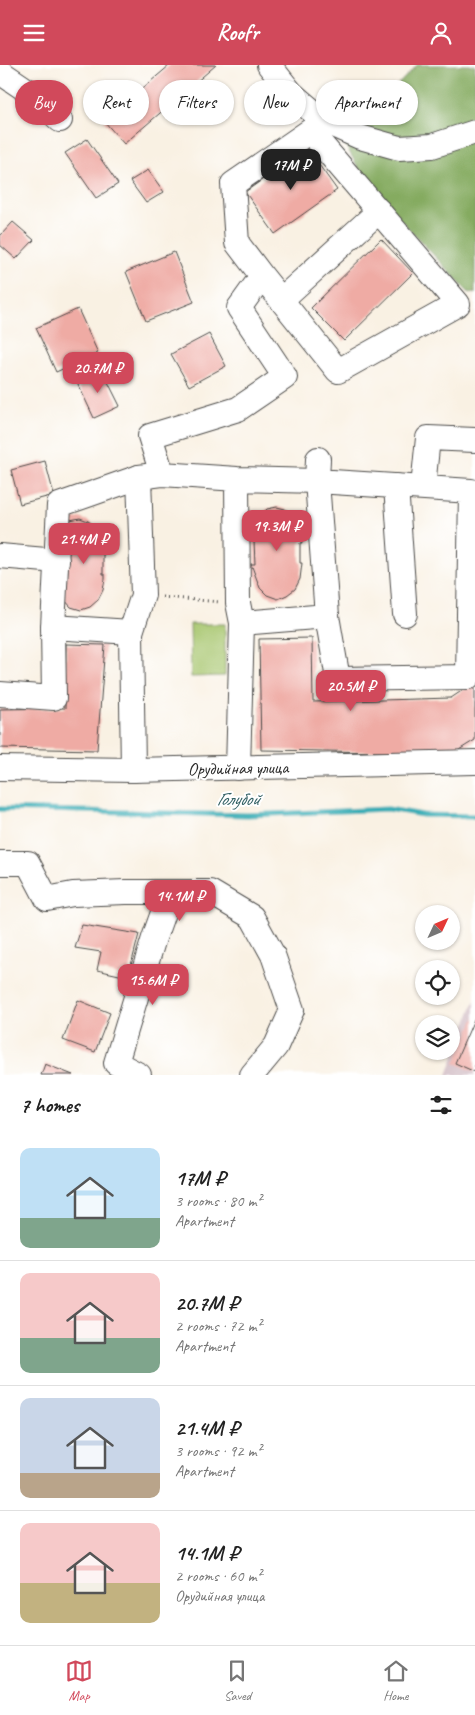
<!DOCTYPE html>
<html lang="en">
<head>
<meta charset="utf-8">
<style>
  :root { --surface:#fff; --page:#f6f6f6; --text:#222; --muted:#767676; --line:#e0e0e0; --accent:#d1495b }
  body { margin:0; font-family:Caveat,sans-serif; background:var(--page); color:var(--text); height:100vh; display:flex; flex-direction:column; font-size:19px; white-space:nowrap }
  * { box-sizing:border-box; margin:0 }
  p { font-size:16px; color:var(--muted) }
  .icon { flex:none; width:28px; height:28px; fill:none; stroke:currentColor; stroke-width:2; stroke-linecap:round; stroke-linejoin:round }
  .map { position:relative; height:1010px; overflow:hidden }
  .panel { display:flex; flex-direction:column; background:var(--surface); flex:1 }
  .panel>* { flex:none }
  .banner { position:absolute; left:15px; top:15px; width:445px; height:45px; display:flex; gap:10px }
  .needle { width:32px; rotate:46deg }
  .tools { position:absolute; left:415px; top:840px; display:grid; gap:10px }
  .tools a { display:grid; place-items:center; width:45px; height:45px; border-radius:50%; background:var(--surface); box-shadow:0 1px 4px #0004; font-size:25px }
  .price { position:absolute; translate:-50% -42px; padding:0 11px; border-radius:10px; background:var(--accent); color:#fff; font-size:16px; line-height:32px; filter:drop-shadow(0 1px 2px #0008) }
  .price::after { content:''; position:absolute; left:50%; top:30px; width:15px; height:11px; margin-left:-8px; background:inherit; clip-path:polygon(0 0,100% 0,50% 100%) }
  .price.selected { background:#222; color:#fff }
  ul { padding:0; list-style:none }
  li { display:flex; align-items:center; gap:15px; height:125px; padding:0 20px }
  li+li { border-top:1px solid var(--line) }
  li span { display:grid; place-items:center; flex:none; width:140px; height:100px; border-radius:10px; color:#555 }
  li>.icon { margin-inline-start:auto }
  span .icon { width:60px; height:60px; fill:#fffc; stroke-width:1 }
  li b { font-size:21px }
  h2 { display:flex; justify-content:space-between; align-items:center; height:60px; padding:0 20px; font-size:21px }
  .chip { padding:0 18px; border-radius:22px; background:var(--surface); box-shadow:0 1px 4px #0004; font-size:18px; line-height:45px }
  .chip.selected { background:var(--accent); color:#fff }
  header { display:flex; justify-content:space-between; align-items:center; height:65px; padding:0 20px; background:var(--accent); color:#fff; font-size:22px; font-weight:700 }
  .menu { display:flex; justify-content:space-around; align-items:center; height:70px; border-top:1px solid var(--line); background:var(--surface); font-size:14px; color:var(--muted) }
  .menu a { display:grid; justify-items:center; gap:2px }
  .menu .selected { color:var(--accent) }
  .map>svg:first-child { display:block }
  .industrial { fill:#d2bdc5 }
  .green { fill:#a7c66e; stroke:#69784c }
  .forest { fill:#85ab61; stroke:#586b46 }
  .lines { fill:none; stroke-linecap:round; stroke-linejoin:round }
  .stream { stroke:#3badb6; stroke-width:5 }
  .building { fill:#efaba4 }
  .minor-casing { stroke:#4a4947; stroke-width:26 }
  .path { stroke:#4a4947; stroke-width:3; stroke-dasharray:1 4; stroke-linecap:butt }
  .minor { stroke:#fff; stroke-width:24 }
  .labels { text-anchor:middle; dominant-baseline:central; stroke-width:4; stroke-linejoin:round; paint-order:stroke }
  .street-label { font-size:18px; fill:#2b2b2b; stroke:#fff }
  .water-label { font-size:19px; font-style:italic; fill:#315f63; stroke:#fff }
</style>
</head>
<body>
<header><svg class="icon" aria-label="menu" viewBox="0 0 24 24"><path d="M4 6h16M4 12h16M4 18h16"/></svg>Roofr<svg class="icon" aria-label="person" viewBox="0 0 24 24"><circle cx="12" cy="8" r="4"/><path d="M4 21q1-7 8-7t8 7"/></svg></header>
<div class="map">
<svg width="475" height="1010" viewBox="0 0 475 1010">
  <rect width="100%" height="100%" fill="#fff"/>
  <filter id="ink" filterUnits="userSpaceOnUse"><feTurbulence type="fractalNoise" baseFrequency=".02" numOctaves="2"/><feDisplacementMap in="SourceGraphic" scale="10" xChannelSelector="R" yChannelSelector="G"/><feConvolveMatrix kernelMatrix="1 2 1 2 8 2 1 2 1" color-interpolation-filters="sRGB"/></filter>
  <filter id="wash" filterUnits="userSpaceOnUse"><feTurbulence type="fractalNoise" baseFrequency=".0096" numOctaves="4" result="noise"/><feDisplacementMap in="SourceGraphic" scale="20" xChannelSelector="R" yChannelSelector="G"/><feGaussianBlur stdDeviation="1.12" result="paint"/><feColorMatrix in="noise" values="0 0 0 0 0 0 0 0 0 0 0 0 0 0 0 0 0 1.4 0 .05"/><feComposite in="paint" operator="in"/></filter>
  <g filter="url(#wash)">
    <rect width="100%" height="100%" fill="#f9f1e3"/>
    <polygon class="industrial" points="475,935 475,1010 447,1010"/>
    <polygon class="green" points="190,559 225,559 225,611 191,612"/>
    <polygon class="forest" points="417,0 475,0 475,229 468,227 368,120 343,76"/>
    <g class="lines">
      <polyline class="stream" points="0,744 247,750 388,744 423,750 475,751"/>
    </g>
    <g id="blocks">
      <g class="building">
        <polygon points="170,0 216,0 124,79 104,56"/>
        <polygon points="87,74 118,119 96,133 65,88"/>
        <polygon points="307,83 337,125 275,169 245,127"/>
        <polygon points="148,105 164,127 146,138 130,116"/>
        <polygon points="13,157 34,175 16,194 0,180 0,171"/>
        <polygon points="381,174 413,208 344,276 311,243"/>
        <polygon points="174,187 194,237 146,256 126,207"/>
        <polygon points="78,244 98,288 56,307 36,263"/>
        <polygon points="209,269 226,301 189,321 171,289"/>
        <polygon points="102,305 120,341 94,353 77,317"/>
        <polygon points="45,396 54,430 20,439 11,405"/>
        <polygon points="277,442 285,444 295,451 300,463 302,478 300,478 300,498 302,498 300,514 295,524 287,530 278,534 267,530 260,523 251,499 255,499 254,476 251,476 254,462 258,453 267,444"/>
        <polygon points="80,453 88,456 98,463 103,474 105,489 103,489 103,509 105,509 105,514 103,525 98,535 90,542 81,545 71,542 64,534 70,455"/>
        <polygon points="312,573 313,637 451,633 475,617 475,675 454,688 261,685 259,574"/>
        <polygon points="66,579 105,580 97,685 0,683 0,644 65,643"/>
        <polygon points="82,860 139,869 128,912 97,905 101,887 75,883"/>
        <polygon points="78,935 110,948 95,987 63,975"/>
        <polygon points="475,952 475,1007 455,998"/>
        <polygon points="45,999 73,1010 41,1010"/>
      </g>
    </g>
  </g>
  <g filter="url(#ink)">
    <use href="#blocks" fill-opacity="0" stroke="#4a4947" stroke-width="1"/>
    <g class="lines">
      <defs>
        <g id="minor">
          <polyline points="269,0 292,29 324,56 360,72 399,83 432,81 475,67"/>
          <polyline points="0,7 34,30 60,55"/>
          <polyline points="281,235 379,146"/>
          <polyline points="318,394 317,416 471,426 468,612 338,614 327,551"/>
          <polyline points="162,409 150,371 238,344 285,312 239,243 262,211 237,178 233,119 310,66 458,239 338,306 262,211"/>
          <polyline points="396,421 405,549"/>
          <polyline points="423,422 428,373 475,375"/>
          <polyline points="0,491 57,496"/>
          <polyline points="53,562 131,567"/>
          <polyline points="0,629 54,633 53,562 59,440 139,412 162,409 237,414 317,416 327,551 242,558 238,538 237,414"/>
          <polyline points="0,703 133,705 475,697"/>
          <polyline points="238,703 242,558"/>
          <polyline points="133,705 131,567 143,530 139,412"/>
          <polyline points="0,798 28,798 47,834 73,829 126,827 210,827 252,852 273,890 292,945 276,981 252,1010"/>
          <polyline points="139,1010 116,998 154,873 170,828"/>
        </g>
      </defs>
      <use href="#minor" class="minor-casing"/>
      <polyline class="path" points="162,532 220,537"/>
      <use href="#minor" class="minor"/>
    </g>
  </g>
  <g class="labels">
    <g class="street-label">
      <text transform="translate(238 703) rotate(-1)">Орудийная улица</text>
    </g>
    <g class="water-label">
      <text x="238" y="734">Голубой</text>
    </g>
  </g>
</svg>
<div class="tools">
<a><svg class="needle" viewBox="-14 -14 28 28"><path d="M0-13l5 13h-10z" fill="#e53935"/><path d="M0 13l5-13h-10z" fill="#767676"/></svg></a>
<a><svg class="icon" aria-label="locate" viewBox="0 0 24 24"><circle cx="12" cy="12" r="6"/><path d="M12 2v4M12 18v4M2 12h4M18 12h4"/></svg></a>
<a><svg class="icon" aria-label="layers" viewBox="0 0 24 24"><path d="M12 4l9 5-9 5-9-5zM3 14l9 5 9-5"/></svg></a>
</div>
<b class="price selected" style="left:291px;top:126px">17M ₽</b>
<b class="price" style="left:98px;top:329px">20.7M ₽</b>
<b class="price" style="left:277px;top:487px">19.3M ₽</b>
<b class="price" style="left:84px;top:500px">21.4M ₽</b>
<b class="price" style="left:351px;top:647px">20.5M ₽</b>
<b class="price" style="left:180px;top:857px">14.1M ₽</b>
<b class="price" style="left:153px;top:941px">15.6M ₽</b>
<div class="banner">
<a class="chip selected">Buy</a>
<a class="chip">Rent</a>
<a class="chip">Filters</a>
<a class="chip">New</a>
<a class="chip">Apartment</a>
</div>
</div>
<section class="panel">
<h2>7 homes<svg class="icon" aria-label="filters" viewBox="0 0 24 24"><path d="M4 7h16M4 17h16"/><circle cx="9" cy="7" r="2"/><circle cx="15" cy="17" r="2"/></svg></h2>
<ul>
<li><span style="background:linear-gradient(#bfe0f5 70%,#7fa58c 0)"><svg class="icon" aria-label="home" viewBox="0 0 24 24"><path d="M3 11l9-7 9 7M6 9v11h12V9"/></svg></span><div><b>17M ₽</b><p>3 rooms · 80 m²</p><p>Apartment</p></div></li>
<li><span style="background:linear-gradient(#f6c9c9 65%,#7fa58c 0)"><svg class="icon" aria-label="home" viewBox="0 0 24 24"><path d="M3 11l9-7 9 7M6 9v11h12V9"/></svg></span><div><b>20.7M ₽</b><p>2 rooms · 72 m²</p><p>Apartment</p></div></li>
<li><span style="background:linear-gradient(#c9d6e8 75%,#b9a48a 0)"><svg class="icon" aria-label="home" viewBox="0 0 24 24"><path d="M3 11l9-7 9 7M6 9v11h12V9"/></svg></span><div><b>21.4M ₽</b><p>3 rooms · 92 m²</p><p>Apartment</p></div></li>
<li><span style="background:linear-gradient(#f6c9c9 60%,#c2b280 0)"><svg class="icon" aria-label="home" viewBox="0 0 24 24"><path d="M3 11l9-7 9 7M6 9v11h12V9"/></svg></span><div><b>14.1M ₽</b><p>2 rooms · 60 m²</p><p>Орудийная улица</p></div></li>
</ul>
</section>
<nav class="menu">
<a class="selected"><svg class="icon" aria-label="map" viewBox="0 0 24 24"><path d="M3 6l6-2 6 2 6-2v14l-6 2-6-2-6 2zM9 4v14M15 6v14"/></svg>Map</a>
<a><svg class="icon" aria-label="saved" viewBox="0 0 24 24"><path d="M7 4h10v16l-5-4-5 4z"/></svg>Saved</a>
<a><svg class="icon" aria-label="home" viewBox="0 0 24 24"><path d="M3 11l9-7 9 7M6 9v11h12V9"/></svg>Home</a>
</nav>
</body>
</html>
